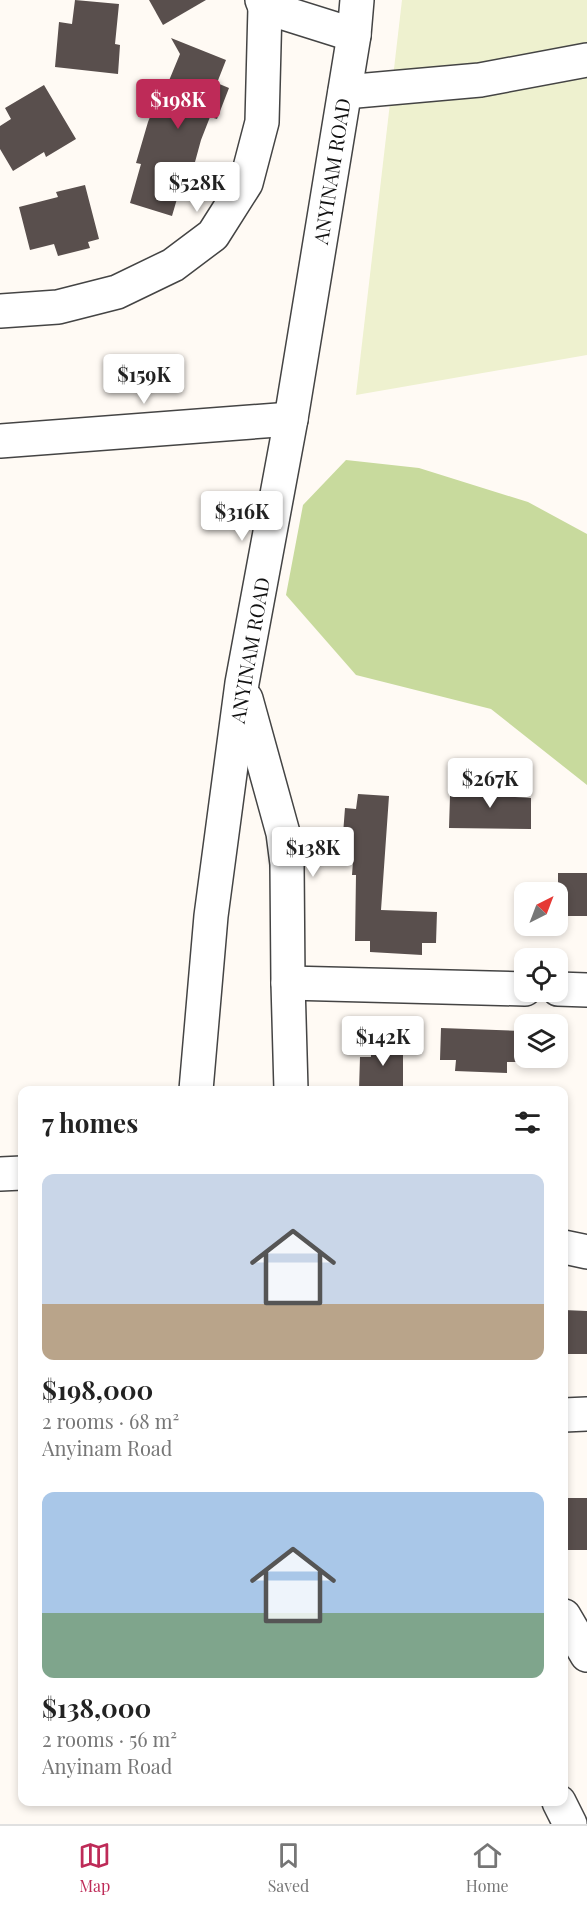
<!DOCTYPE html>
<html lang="en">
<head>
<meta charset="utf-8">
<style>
  :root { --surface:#fff; --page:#f6f6f6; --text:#222; --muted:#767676; --line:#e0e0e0; --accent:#be2b58 }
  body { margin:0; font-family:"Playfair Display",serif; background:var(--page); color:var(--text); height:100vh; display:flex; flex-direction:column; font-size:22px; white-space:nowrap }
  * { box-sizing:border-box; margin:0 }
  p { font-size:20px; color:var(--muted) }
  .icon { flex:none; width:33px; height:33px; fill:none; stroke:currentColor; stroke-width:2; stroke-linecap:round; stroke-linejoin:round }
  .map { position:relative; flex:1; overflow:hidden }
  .drawer { position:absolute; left:18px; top:1086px; width:550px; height:720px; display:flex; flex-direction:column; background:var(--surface); border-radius:12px; box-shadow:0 3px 9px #0003 }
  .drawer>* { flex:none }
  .needle { width:39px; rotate:42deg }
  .fabs { position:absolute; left:514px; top:882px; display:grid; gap:12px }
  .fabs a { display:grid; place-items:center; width:54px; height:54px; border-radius:12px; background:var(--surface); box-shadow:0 3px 9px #0003; font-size:30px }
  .price { position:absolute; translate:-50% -51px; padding:0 14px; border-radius:6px; background:#fff; color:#222; font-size:20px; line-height:39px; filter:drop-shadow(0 2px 3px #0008) }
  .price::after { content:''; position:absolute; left:50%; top:36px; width:18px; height:14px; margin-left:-9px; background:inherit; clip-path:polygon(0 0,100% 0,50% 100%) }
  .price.current { background:var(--accent); color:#fff }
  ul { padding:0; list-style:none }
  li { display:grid; align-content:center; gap:12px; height:318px; padding:0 24px }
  li span { display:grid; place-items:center; height:186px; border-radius:12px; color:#555 }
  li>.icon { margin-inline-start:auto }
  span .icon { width:108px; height:108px; fill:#fffc; stroke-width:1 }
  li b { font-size:26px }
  h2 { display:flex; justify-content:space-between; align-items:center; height:72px; padding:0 24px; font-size:26px }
  .tabs { display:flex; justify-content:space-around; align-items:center; height:84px; border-top:2px solid var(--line); background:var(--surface); font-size:16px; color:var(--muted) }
  .tabs a { display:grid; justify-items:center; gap:3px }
  .tabs .current { color:var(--accent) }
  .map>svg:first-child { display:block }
  .forest { fill:#c8da9d }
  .pitch { fill:#eef1cf }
  .building { fill:#594f4d }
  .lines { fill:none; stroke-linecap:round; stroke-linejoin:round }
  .minor-casing { stroke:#444; stroke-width:36 }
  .minor { stroke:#fff; stroke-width:33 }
  .labels { text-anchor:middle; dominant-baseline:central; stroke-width:6; stroke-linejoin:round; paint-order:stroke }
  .street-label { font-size:20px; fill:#111; stroke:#fff }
</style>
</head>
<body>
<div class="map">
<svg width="587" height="1824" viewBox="0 0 587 1824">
  <rect width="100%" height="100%" fill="#fffaf4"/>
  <polygon class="forest" points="346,460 419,468 528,502 587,534 587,785 491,709 356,675 286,595 303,505"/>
  <polygon class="pitch" points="402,0 587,0 587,355 356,395"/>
  <g class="building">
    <polygon points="75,0 119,4 115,44 120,45 118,74 55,67 59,22 72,24"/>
    <polygon points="149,0 206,0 163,25"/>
    <polygon points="171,38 226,60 217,83 229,88 217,119 210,117 201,140 195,162 201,164 192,196 179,192 172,216 130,203 141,164 136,163 148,122 164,81 168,83 180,54"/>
    <polygon points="44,85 76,139 46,157 44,152 13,171 0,149 0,126 11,119 5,108"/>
    <polygon points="85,185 99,239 88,242 90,248 58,256 54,244 30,250 19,207 58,197 56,192"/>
    <polygon points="464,785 516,786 515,797 531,798 531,829 449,828 450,796 464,797"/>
    <polygon points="358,794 389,796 381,910 437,912 436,943 422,943 422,955 370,952 370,941 355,941 356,875 352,875 353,861 341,860 345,808 356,809"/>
    <rect x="558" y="873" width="29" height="43"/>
    <polygon points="441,1028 522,1031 522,1062 507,1062 507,1073 455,1071 456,1060 440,1060"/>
    <polygon points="371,1041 403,1042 403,1090 359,1090 360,1057 371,1057"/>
    <polygon points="564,1310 587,1311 587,1354 564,1354"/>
    <rect x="564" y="1498" width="23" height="52"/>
  </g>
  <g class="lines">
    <defs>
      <g id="minor">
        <polyline points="262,0 265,7 354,35"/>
        <polyline points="345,92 480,80 587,60"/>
        <polyline points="0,311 58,307 117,292 173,265 213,235 246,183 262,122 265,7"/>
        <polyline points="0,441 291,419"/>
        <polyline points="246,699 283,833 287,864 288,983 291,1090"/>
        <polyline points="288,983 525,989"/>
        <polyline points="558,989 587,990"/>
        <polyline points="196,1090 211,916 242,683 291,419 354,35 357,0"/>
        <polyline points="0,1174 22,1173"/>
        <polyline points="564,1247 587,1252"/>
        <polyline points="564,1415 587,1414"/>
        <polyline points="564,1616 587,1655"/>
        <polyline points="559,1802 570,1824"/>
      </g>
    </defs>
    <use href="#minor" class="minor-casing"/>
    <use href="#minor" class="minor"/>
  </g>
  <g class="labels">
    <g class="street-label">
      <text transform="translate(331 171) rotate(-81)">ANYINAM ROAD</text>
      <text transform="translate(249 650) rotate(-80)">ANYINAM ROAD</text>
    </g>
  </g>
</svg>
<div class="fabs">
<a><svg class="needle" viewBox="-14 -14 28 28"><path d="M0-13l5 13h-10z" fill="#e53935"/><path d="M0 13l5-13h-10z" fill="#767676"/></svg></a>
<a><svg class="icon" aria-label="locate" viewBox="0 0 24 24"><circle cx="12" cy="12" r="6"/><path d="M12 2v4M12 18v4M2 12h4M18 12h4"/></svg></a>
<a><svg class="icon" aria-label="layers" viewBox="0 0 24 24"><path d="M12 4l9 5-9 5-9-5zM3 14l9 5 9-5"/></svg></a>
</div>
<b class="price current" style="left:178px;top:130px">$198K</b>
<b class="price" style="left:197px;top:213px">$528K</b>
<b class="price" style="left:144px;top:405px">$159K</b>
<b class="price" style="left:242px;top:542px">$316K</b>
<b class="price" style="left:490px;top:809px">$267K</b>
<b class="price" style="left:313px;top:878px">$138K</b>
<b class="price" style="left:383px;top:1067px">$142K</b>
<section class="drawer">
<h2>7 homes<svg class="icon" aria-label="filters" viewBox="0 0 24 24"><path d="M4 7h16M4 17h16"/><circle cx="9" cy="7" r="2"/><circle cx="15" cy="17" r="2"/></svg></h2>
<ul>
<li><span style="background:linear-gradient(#c9d6e8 70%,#b9a48a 0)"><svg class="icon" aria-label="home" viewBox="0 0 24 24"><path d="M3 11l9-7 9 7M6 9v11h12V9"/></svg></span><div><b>$198,000</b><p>2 rooms · 68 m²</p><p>Anyinam Road</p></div></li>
<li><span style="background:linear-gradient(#a9c7e8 65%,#7fa58c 0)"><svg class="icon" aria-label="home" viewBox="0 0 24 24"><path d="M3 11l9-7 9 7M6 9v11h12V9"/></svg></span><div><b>$138,000</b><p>2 rooms · 56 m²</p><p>Anyinam Road</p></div></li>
</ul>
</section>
</div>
<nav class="tabs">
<a class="current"><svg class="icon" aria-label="map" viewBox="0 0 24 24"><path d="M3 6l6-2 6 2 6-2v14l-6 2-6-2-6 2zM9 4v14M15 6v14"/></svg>Map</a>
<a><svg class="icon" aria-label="saved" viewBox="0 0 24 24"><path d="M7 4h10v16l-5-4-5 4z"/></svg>Saved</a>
<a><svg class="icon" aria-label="home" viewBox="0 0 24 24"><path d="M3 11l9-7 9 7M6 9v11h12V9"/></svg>Home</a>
</nav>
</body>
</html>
